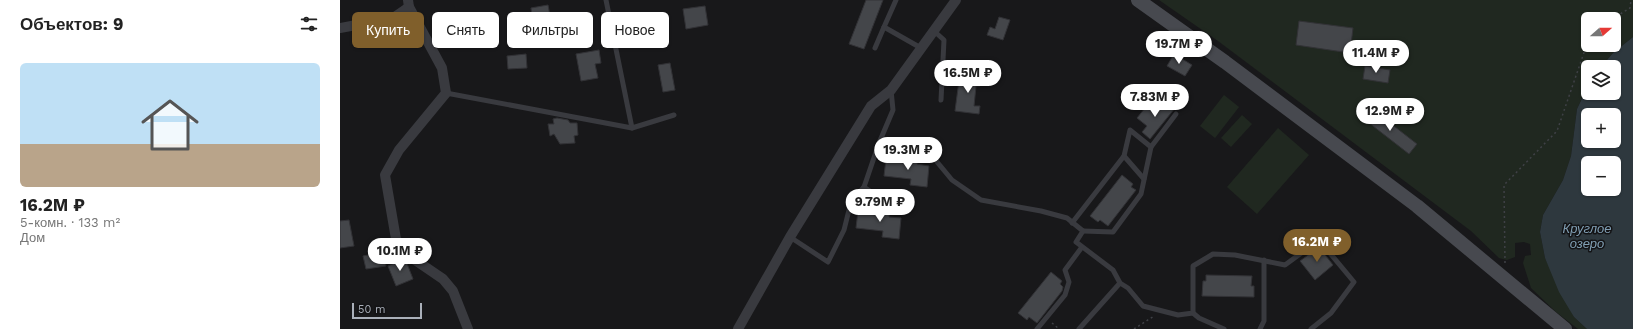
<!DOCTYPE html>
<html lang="ru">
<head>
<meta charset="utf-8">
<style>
  :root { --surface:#fff; --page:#f2f2f2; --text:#222; --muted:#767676; --accent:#805f2b }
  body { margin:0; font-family:"Work Sans",sans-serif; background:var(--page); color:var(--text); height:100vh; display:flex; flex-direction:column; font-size:15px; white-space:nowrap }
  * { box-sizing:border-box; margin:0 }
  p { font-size:13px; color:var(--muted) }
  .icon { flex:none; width:22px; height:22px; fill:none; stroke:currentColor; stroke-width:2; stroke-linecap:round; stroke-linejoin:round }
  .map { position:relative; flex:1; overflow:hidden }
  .drawer { display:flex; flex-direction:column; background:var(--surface); width:340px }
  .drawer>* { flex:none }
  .guide { position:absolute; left:12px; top:12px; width:380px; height:36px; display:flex; gap:8px }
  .needle { width:26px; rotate:69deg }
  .buttons { position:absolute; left:1241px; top:12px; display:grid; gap:8px }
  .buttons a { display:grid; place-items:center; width:40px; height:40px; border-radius:6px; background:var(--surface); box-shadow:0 1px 3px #0004; font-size:20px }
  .scale { position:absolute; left:12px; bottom:10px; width:70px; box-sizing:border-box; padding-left:4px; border:2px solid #aab0ba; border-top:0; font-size:11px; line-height:14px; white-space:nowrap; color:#aab0ba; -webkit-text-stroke:3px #131315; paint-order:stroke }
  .price { position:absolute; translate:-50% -34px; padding:0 9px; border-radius:14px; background:#fff; color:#222; font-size:13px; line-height:26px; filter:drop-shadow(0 1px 2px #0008) }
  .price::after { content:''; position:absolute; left:50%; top:24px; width:12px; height:9px; margin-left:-6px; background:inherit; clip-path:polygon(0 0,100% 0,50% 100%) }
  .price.selected { background:var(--accent); color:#fff }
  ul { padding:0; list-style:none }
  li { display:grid; align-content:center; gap:8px; height:212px; padding:0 20px }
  li span { display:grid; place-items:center; height:124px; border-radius:6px; color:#555 }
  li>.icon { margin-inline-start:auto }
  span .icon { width:72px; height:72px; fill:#fffc; stroke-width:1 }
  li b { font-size:17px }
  h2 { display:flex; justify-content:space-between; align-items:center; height:48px; padding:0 20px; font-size:17px }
  .tag { padding:0 14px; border-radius:6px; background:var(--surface); box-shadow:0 1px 3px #0004; font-size:14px; line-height:36px }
  .tag.selected { background:var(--accent); color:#fff }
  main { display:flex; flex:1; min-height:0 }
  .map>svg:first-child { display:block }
  .green { fill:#202820; fill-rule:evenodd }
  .water { fill:#2e383e; fill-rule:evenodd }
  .building { fill:#44464a; stroke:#323236 }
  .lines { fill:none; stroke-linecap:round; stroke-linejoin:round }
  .path { stroke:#3f4146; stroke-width:1.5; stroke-dasharray:2 3; stroke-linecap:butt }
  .service { stroke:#393a3f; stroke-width:5 }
  .minor { stroke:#393a3f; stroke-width:10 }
  .secondary { stroke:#47494f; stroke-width:14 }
  .labels { text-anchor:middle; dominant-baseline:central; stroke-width:3; stroke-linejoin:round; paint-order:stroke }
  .water-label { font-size:13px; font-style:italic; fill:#819fb4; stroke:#131315 }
</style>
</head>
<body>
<main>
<section class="drawer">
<h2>Объектов: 9<svg class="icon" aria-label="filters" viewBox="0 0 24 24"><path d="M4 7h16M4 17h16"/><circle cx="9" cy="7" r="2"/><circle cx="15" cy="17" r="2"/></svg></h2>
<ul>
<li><span style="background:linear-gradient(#bfe0f5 65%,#b9a48a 0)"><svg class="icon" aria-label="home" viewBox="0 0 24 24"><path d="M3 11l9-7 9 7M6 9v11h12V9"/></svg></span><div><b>16.2M ₽</b><p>5-комн. · 133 m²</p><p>Дом</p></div></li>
</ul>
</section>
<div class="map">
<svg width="1293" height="329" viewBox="0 0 1293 329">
  <rect width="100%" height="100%" fill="#18181a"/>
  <g class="green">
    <path d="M819 0H1293V37L1273 53 1261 67H1248V86L1237 109 1231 156 1223 180 1203 215 1200 232 1205 258 1234 317 1247 329H1238L1216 312 1191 288 1183 263 1185 256 1191 255 1190 244 1184 242 1175 243V257L1167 260 1159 258 1131 231 878 41ZM1248 19H1274V45H1248Z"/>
    <polygon points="884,95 899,107 875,138 860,126"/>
    <polygon points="902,115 912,124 891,147 881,138"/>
    <polygon points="938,128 969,155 917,214 887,187"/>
  </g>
  <path class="water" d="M1293 37V329H1247L1234 317 1219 292 1205 258 1200 232 1203 215 1223 180 1231 156 1237 109 1248 86V93H1274V67H1261L1273 53ZM1248 115H1274V141H1248ZM1248 163H1274V189H1248Z"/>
  <g class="building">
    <polygon points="526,0 543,0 524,49 509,44"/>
    <polygon points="208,5 212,27 194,30 191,8"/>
    <polygon points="365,6 368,25 346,29 343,9"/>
    <polygon points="659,17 670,20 663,40 647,35 650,27 655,29"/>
    <polygon points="136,21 140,39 119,44 115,25"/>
    <polygon points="959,21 1013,28 1010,53 956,45"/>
    <polygon points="259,50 261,63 255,64 258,78 241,81 236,54"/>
    <polygon points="186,54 187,68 168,69 167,56"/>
    <polygon points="834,54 852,65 845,76 827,66"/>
    <polygon points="330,63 335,90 323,92 318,65"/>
    <polygon points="1025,66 1050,70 1048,83 1023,79"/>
    <polygon points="620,73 641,76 640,86 636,86 634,106 640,106 639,114 615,111"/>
    <polygon points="826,101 835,108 810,139 802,132 807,126 797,118 809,103 819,110"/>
    <polygon points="1032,109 1077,144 1069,154 1024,119"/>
    <polygon points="217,118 228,120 230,123 237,123 238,135 234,136 235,143 220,144 214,134 210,136 208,124 214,124 213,119"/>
    <polygon points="566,155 578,156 577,164 589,166 587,187 570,185 571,179 544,176 546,159 565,161"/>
    <polygon points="782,175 793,184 791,187 796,190 768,226 760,220 758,222 750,216"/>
    <polygon points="538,207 550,208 549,217 561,218 559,239 542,237 543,231 516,228 518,211 537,213"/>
    <polygon points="9,220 14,246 0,248 0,221"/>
    <polygon points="979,247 993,265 975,280 960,261"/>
    <polygon points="43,252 46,266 26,269 23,256"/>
    <polygon points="63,259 66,261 73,279 56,286 48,266"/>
    <polygon points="711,272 722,281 720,284 723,287 722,291 697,323 689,317 687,320 678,313"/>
    <polygon points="866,275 912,276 911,286 914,286 914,297 862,296 863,281 866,281"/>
  </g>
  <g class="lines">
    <g class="path">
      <polyline points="1272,19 1290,8 1291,0"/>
      <polyline points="1165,263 1164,185 1217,131 1248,41"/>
      <polyline points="712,323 719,329"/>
      <polyline points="794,329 814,316"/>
    </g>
    <g class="service">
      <polyline points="266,0 292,128"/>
      <polyline points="556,0 544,27 581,48"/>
      <polyline points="594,31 604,40 601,100"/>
      <polyline points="535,48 544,27"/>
      <polyline points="551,90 553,110 539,143 588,151 612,180 641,200 701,211 727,218 743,231 736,242 773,270 780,283 788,288 803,306 838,315 853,313 853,266 873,254 895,255 945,265 979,240 1014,282 991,313 971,329"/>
      <polyline points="106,93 292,128 334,115"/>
      <polyline points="784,156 804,179"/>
      <polyline points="524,187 536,195 561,196 559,212"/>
      <polyline points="732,223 784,156 790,130 811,147 836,114"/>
      <polyline points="743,231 773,232 801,194 811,147"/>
      <polyline points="450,237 488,262 504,230 511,202 524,187 539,143"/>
      <polyline points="853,313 859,318 884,329"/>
      <polyline points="697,329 725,295 729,282 725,270 742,247"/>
      <polyline points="739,329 780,283"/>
      <polyline points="920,329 924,321 924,260"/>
    </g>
    <g class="minor">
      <polyline points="68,0 69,7 102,68 106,93 59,150 45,175 56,239 65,253 103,279 113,291 128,329"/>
      <polyline points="0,28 53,18 69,7"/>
      <polyline points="398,329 450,237 531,106 551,90 616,0"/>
    </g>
    <polyline class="secondary" points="798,0 885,62 1077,206 1225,329"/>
  </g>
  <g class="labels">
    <g class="water-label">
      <text x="1247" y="228">Круглое<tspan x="1247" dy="15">озеро</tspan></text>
    </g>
  </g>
</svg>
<div class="buttons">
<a><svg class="needle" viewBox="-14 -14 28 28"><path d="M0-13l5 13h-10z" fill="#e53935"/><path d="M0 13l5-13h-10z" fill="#767676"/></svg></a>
<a><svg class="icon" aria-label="layers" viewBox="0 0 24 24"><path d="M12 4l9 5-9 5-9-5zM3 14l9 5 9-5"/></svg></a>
<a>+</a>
<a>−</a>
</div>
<div class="scale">50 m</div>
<b class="price" style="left:839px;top:65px">19.7M ₽</b>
<b class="price" style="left:1036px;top:74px">11.4M ₽</b>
<b class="price" style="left:628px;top:94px">16.5M ₽</b>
<b class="price" style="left:815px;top:118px">7.83M ₽</b>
<b class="price" style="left:1050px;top:132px">12.9M ₽</b>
<b class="price" style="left:568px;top:171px">19.3M ₽</b>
<b class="price" style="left:540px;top:223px">9.79M ₽</b>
<b class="price selected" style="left:977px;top:263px">16.2M ₽</b>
<b class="price" style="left:60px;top:272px">10.1M ₽</b>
<div class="guide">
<a class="tag selected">Купить</a>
<a class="tag">Снять</a>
<a class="tag">Фильтры</a>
<a class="tag">Новое</a>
</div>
</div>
</main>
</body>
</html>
